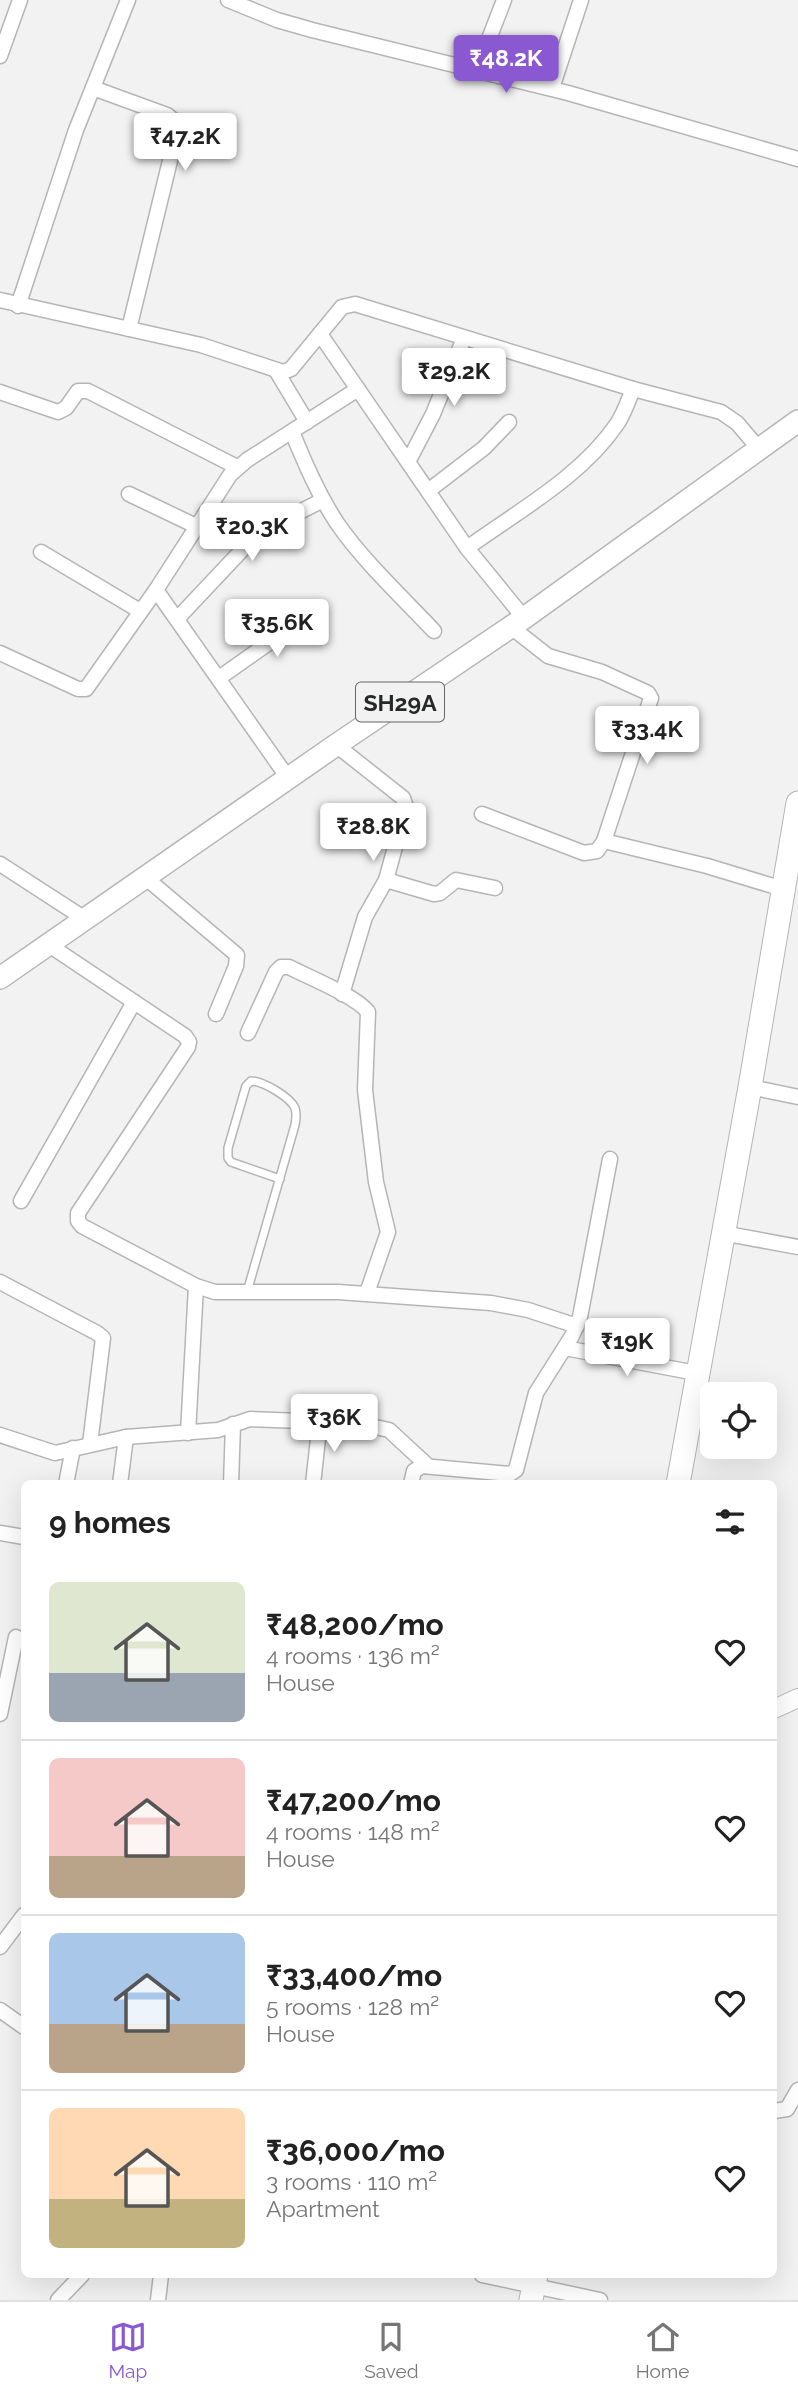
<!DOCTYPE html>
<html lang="en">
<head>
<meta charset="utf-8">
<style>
  :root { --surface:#fff; --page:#f6f6f6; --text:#222; --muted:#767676; --line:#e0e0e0; --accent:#8a58d1 }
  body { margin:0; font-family:Raleway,sans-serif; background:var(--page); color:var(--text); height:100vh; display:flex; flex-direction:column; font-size:26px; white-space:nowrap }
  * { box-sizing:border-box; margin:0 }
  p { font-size:23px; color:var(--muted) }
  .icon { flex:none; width:38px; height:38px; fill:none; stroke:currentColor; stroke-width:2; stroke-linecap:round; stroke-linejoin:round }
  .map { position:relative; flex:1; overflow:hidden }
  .side { position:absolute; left:21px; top:1480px; width:756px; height:798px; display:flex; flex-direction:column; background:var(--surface); border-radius:10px; box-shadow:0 7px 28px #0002 }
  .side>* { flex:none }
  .fabs { position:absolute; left:700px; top:1382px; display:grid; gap:14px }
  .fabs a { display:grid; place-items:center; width:77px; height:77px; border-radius:10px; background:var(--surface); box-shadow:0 7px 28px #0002; font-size:35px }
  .price { position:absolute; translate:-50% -60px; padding:0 16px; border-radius:7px; background:#fff; color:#222; font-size:23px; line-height:46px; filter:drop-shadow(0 2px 4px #0008) }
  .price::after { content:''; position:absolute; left:50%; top:42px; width:21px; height:16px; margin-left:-10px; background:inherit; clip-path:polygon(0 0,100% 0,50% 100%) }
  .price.on { background:var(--accent); color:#fff }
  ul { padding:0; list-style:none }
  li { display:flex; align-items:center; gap:21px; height:175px; padding:0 28px }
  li+li { border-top:2px solid var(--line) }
  li span { display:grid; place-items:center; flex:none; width:196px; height:140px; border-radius:10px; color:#555 }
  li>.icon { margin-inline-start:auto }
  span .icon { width:84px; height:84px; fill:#fffc; stroke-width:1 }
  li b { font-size:30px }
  h2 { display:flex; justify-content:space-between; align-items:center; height:84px; padding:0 28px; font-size:30px }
  .menu { display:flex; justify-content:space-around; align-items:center; height:98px; border-top:2px solid var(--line); background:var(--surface); font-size:19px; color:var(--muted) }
  .menu a { display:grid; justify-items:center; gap:4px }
  .menu .on { color:var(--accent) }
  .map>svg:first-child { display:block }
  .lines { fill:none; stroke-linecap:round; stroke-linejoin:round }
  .service-casing { stroke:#b4b5b6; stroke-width:10 }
  .minor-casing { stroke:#b4b5b6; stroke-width:17 }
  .tertiary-casing { stroke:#b4b5b6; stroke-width:20 }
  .primary-casing { stroke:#b4b5b6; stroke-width:24 }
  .trunk-casing { stroke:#b4b5b6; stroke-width:25 }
  .service { stroke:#fff; stroke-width:7 }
  .minor { stroke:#fff; stroke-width:14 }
  .tertiary { stroke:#fff; stroke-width:18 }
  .primary { stroke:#fff; stroke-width:21 }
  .trunk { stroke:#fff; stroke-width:23 }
  .labels { text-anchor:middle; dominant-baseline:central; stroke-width:7; stroke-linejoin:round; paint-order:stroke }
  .shield { fill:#f2f2f3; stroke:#646565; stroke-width:2 }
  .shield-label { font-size:23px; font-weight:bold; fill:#272828 }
</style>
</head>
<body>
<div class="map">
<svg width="798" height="2300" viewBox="0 0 798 2300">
  <rect width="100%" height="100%" fill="#f2f2f3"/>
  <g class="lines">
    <defs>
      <path id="service" d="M247 1292 295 1125C296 1119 297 1114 295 1108 290 1097 263 1081 251 1081L246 1086 228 1148V1158L231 1162 280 1179"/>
      <g id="minor">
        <polyline points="228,0 277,20 312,30 568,93 798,159"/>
        <polyline points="0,56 20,0"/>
        <polyline points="477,70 504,0"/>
        <polyline points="93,88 167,115 177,123 176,136 129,329"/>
        <polyline points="552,88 581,0"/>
        <polyline points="0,300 201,345 283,372 291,369 342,307 355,304 633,389 721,412 737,423 760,450"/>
        <polyline points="18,306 76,130 128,0"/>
        <polyline points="320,334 467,548 524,618"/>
        <polyline points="277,372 307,422"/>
        <polyline points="0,392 58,412 66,408 78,391 88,391 237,467"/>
        <path d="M292 432C305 463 318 494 337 523 364 562 401 596 434 631"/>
        <polyline points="408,462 433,414 464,338"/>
        <polyline points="428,491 484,448 509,422"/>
        <polyline points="129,494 196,526"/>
        <path d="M467 548C518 511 581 477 617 424 624 414 628 401 633 389"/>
        <polyline points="41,552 140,611"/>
        <polyline points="156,590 288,778"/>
        <polyline points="177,619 258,533 323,500"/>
        <polyline points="0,653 78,689 86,689 156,590 230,475 247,460 358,389"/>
        <polyline points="219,678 314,611"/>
        <polyline points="336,745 403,798 406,807 386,880 365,917 342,994"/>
        <polyline points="482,814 584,853 597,851 604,841 651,698 648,693 602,672 548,656 511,627"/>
        <polyline points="604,841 707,866 783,889"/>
        <polyline points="0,864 85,919"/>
        <polyline points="146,878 237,955 236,966 216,1014"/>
        <polyline points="386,880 434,894 440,893 456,880 495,888"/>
        <polyline points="49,945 185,1036 189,1042 188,1047 78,1213 78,1221 82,1226 196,1286 215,1292 338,1292 491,1303 528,1310 577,1326"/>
        <path d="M248 1033 276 972 281 967H289C308 977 356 996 368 1012L365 1090 376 1182 388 1232 367 1293"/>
        <polyline points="750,1087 798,1097"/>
        <polyline points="21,1201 134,1002"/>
        <polyline points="722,1233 798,1247"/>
        <polyline points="0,1282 97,1333 103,1338 90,1444"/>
        <polyline points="565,1348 696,1373"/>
        <polyline points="188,1433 196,1286"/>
        <polyline points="0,1435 55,1453 126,1437 218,1430 250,1419 357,1423 389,1430 428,1466"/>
        <polyline points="66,1484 73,1448"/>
        <polyline points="120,1484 126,1437"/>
        <polyline points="231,1484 233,1424"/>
        <polyline points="313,1484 320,1421"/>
        <polyline points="411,1484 414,1471 422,1466 510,1474 516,1470 536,1393 572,1336 580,1317 610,1159"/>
        <polyline points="0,1533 24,1537"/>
        <polyline points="0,1714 16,1637"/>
        <polyline points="0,1947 24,1915"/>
        <polyline points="0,2010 24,2027"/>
        <polyline points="774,2111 787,2109 798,2090"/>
        <polyline points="482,2275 600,2300"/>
        <polyline points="58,2300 82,2275"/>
        <polyline points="158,2300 161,2275"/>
      </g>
      <polyline id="tertiary" points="774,1709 798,1698"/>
      <polyline id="primary" points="0,978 336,745 524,618 798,421"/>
      <g id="trunk">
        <polyline points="678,1484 750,1087 798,803"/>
        <polyline points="531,2300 536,2275"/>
      </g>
    </defs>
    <use href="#service" class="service-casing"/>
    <use href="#minor" class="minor-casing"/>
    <use href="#tertiary" class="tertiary-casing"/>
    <use href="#primary" class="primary-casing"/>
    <use href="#trunk" class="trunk-casing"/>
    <use href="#service" class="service"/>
    <use href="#minor" class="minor"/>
    <use href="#tertiary" class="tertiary"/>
    <use href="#primary" class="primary"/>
    <use href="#trunk" class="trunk"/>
  </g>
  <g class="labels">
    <rect class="shield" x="356" y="682.5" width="88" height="39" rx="5"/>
    <g class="shield-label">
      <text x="400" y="702">SH29A</text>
    </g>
  </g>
</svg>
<div class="fabs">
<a><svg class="icon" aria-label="locate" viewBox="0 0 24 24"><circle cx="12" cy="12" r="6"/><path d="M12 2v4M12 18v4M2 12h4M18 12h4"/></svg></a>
</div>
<b class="price on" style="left:506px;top:95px">₹48.2K</b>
<b class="price" style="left:185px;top:173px">₹47.2K</b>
<b class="price" style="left:454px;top:408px">₹29.2K</b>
<b class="price" style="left:252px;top:563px">₹20.3K</b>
<b class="price" style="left:277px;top:659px">₹35.6K</b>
<b class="price" style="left:647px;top:766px">₹33.4K</b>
<b class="price" style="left:373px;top:863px">₹28.8K</b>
<b class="price" style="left:627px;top:1378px">₹19K</b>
<b class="price" style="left:334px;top:1454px">₹36K</b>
<section class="side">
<h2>9 homes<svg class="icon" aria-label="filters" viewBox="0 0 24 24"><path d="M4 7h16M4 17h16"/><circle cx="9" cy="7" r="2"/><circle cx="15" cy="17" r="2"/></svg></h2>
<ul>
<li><span style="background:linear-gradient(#dfe7d0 65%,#9aa5b1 0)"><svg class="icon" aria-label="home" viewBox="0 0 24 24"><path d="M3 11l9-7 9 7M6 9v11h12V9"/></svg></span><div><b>₹48,200/mo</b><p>4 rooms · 136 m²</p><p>House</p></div><svg class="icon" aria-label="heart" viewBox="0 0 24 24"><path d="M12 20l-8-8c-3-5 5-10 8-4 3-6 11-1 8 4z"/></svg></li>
<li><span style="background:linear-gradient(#f6c9c9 70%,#b9a48a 0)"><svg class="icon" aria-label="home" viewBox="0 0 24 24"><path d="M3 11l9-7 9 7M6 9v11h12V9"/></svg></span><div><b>₹47,200/mo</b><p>4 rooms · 148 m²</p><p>House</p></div><svg class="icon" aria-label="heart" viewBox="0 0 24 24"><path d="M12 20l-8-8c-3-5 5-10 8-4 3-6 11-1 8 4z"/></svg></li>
<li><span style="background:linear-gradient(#a9c7e8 65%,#b9a48a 0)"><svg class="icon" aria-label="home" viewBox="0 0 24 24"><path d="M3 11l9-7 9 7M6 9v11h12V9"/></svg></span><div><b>₹33,400/mo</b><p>5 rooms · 128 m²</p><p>House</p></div><svg class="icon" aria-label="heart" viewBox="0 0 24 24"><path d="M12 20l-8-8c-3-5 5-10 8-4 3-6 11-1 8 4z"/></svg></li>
<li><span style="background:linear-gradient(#ffd9b3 65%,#c2b280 0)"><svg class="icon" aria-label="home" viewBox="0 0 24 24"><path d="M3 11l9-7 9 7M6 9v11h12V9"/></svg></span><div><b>₹36,000/mo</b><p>3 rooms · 110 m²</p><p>Apartment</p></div><svg class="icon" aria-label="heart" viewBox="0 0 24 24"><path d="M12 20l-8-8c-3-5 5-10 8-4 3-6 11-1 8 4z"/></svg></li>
</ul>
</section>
</div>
<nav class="menu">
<a class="on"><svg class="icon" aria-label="map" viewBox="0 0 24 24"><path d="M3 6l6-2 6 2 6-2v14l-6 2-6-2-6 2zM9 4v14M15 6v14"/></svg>Map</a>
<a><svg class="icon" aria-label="saved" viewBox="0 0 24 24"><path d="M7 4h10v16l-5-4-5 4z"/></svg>Saved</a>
<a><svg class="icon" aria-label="home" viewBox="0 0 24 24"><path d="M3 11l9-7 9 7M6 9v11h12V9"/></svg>Home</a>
</nav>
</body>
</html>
